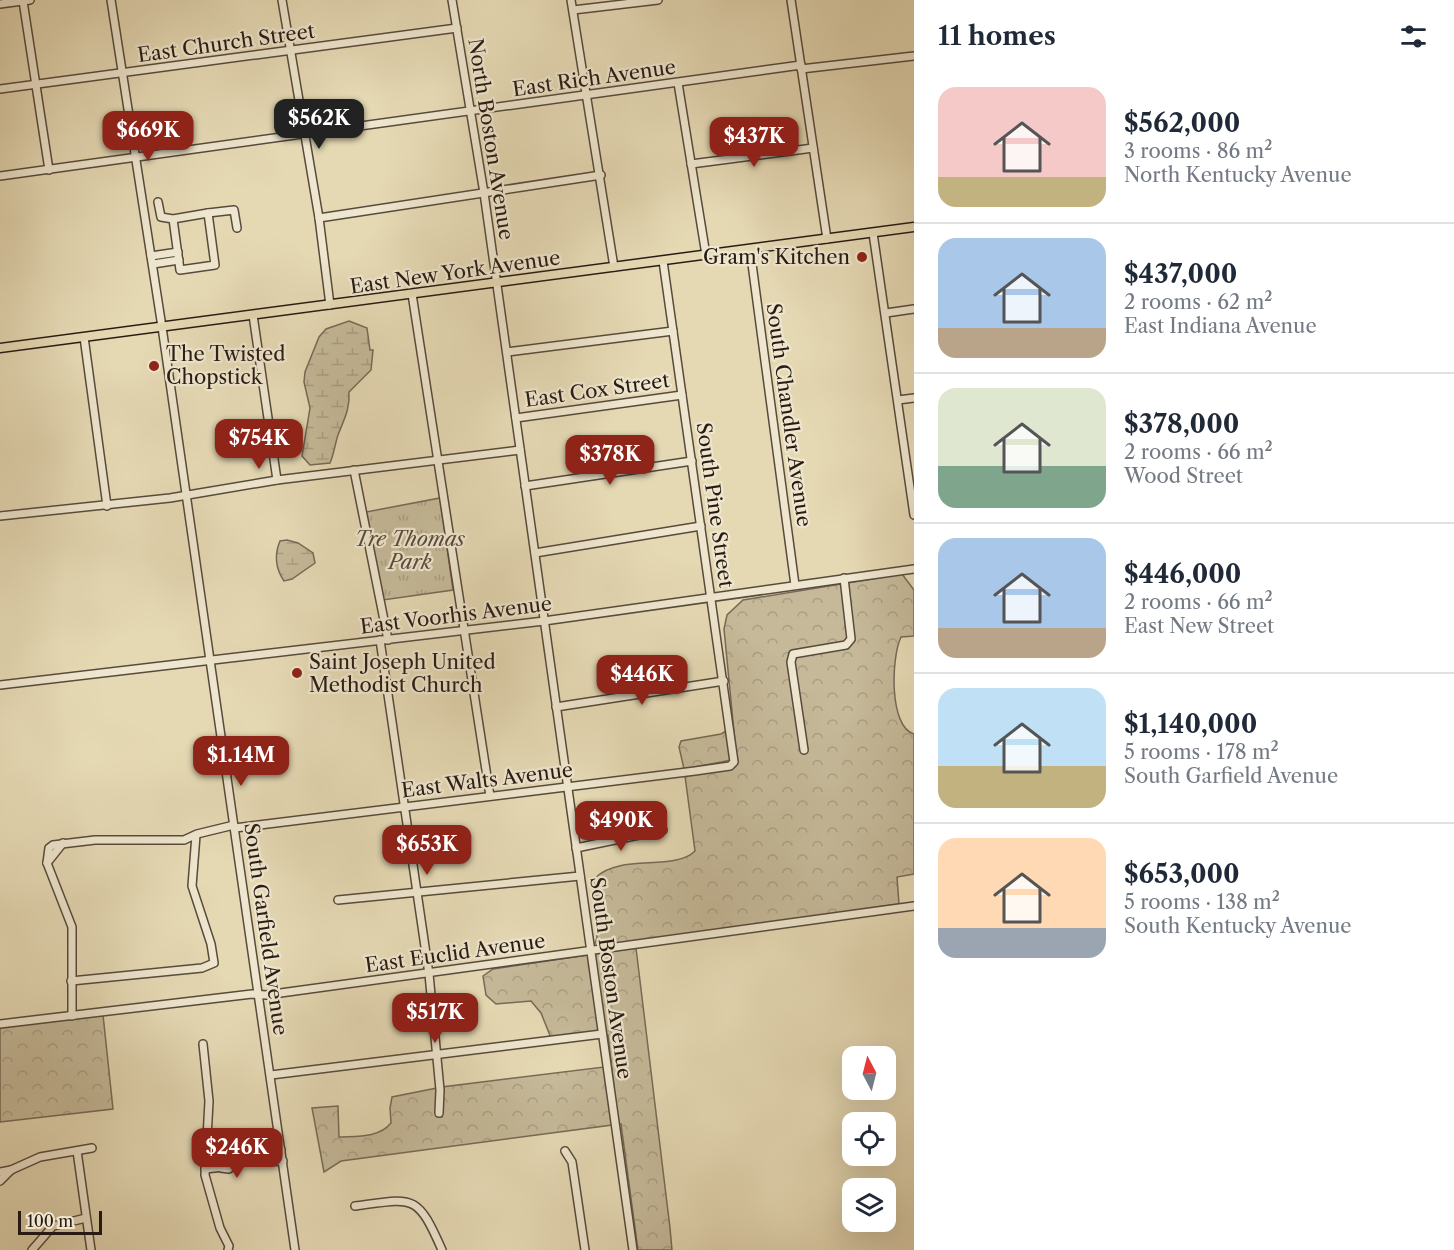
<!DOCTYPE html>
<html lang="en">
<head>
<meta charset="utf-8">
<style>
  :root { --surface:#fff; --page:#f2f2f3; --text:#1f2937; --muted:#747a83; --line:#e0e1e3; --accent:#8f2418 }
  body { margin:0; font-family:"Libre Caslon Text",serif; background:var(--page); color:var(--text); height:100vh; display:flex; flex-direction:column; font-size:22px; white-space:nowrap }
  * { box-sizing:border-box; margin:0 }
  p { font-size:20px; color:var(--muted) }
  .icon { flex:none; width:33px; height:33px; fill:none; stroke:currentColor; stroke-width:2; stroke-linecap:round; stroke-linejoin:round }
  .map { position:relative; flex:1; overflow:hidden }
  .drawer { display:flex; flex-direction:column; background:var(--surface); width:540px }
  .drawer>* { flex:none }
  .needle { width:39px; rotate:353deg }
  .tools { position:absolute; left:842px; top:1046px; display:grid; gap:12px }
  .tools a { display:grid; place-items:center; width:54px; height:54px; border-radius:12px; background:var(--surface); box-shadow:0 6px 24px #0002; font-size:30px }
  .scale { position:absolute; left:18px; bottom:15px; width:84px; box-sizing:border-box; padding-left:6px; border:3px solid #291b14; border-top:0; font-size:16px; line-height:21px; white-space:nowrap; color:#291b14; -webkit-text-stroke:4px #eee6ce; paint-order:stroke }
  .price { position:absolute; translate:-50% -51px; padding:0 14px; border-radius:12px; background:var(--accent); color:#fff; font-size:20px; line-height:39px; filter:drop-shadow(0 2px 3px #0008) }
  .price::after { content:''; position:absolute; left:50%; top:36px; width:18px; height:14px; margin-left:-9px; background:inherit; clip-path:polygon(0 0,100% 0,50% 100%) }
  .price.selected { background:#222; color:#fff }
  ul { padding:0; list-style:none }
  li { display:flex; align-items:center; gap:18px; height:150px; padding:0 24px }
  li+li { border-top:2px solid var(--line) }
  li span { display:grid; place-items:center; flex:none; width:168px; height:120px; border-radius:18px; color:#555 }
  li>.icon { margin-inline-start:auto }
  span .icon { width:72px; height:72px; fill:#fffc; stroke-width:1 }
  li b { font-size:26px }
  h2 { display:flex; justify-content:space-between; align-items:center; height:72px; padding:0 24px; font-size:26px }
  main { display:flex; flex:1; min-height:0 }
  .map>svg:first-child { display:block }
  .forest { fill:url(#forest-crowns); stroke:#776a56; stroke-width:1.5 }
  .wetland { fill:url(#wetland-marsh); stroke:#776a56; stroke-width:1.5 }
  .park { fill:url(#park-tufts); stroke:#776a56; stroke-width:1.5 }
  .lines { fill:none; stroke-linecap:round; stroke-linejoin:round }
  .minor-casing { stroke:#584a3c; stroke-width:10 }
  .major-casing { stroke:#291b14; stroke-width:11 }
  .minor { stroke:#eee6ce; stroke-width:7 }
  .major { stroke:#e5d9b4; stroke-width:8 }
  .poi-dot { fill:#8f2418; stroke:#eee6ce; stroke-width:2 }
  .labels { text-anchor:middle; dominant-baseline:central; stroke-width:4.5; stroke-linejoin:round; paint-order:stroke }
  .street-label { font-size:20px; fill:#291b14; stroke:#eee6ce }
  .poi-label { font-size:20px; fill:#291b14; stroke:#eee6ce; text-anchor:start }
  .park-label { font-size:20px; font-style:italic; fill:#584a3c; stroke:#eee6ce }
</style>
</head>
<body>
<main>
<div class="map">
<svg width="914" height="1250" viewBox="0 0 914 1250">
  <defs>
    <pattern id="forest-crowns" width="20" height="18" patternUnits="userSpaceOnUse" patternTransform="scale(1.5)"><rect width="20" height="18" fill="#c5b999"/><path d="M2 6a3 3 0 1 1 6 0M12 15a3 3 0 1 1 6 0" fill="none" stroke="#a99e83"/></pattern>
    <pattern id="wetland-marsh" width="20" height="14" patternUnits="userSpaceOnUse" patternTransform="scale(1.5)"><rect width="20" height="14" fill="#c5b999"/><path d="M1 5h8M5 5V1M11 12h8M15 12V8" fill="none" stroke="#a99e83"/></pattern>
    <pattern id="park-tufts" width="24" height="20" patternUnits="userSpaceOnUse" patternTransform="scale(1.5)"><rect width="24" height="20" fill="#c5b999"/><path d="M3 7l-1-3M5 7V3M7 7l1-3M15 17l-1-3M17 17v-4M19 17l1-3" fill="none" stroke="#a99e83"/></pattern>
  </defs>
  <rect width="100%" height="100%" fill="#e5d9b4"/>
  <filter id="stains"><feTurbulence type="fractalNoise" baseFrequency=".00333" numOctaves="4"/><feColorMatrix values="0 0 0 0 .2 0 0 0 0 .09 0 0 0 0 .02 0 0 0 .5 -.17"/></filter>
  <radialGradient id="worn" r=".72"><stop offset=".6" stop-color="#630" stop-opacity="0"/><stop offset="1" stop-color="#630" stop-opacity=".3"/></radialGradient>
  <g class="forest">
    <path d="M902 574 914 590V636L901 637C891 658 889 727 914 734V874L897 877 899 904 593 948 597 938 595 878C620 853 674 872 695 851L685 776 737 763 724 629 727 615 743 600Z"/>
    <polygon points="728,730 732,760 684,769 679,747 681,741 721,734"/>
    <polygon points="636,948 670,1228 672,1250 638,1250 621,1124 618,1124 608,1035 605,1035 594,954"/>
    <polygon points="588,955 599,1031 551,1038 541,1013 531,1001 496,1004 486,995 483,976 493,969"/>
    <polygon points="103,1015 113,1109 0,1122 0,1027"/>
    <path d="M604 1067 612 1125 341 1161 324 1172 312 1108 338 1106 339 1137C357 1136 379 1138 391 1123L390 1108 392 1097 437 1088 436 1116 442 1117V1087Z"/>
  </g>
  <g class="wetland">
    <path d="M349 321 367 328 370 350H373L371 370 349 392C350 410 344 419 338 435 335 444 334 454 330 463L310 465 302 456 310 408 304 382 305 372 319 337 326 329Z"/>
    <path d="M287 540 298 543 313 553 315 563 292 579 284 581C276 569 274 555 280 541Z"/>
  </g>
  <polygon class="park" points="440,498 453,590 383,600 366,512"/>
  <g class="lines">
    <defs>
      <g id="minor">
        <polyline points="111,0 162,327 295,1250"/>
        <polyline points="282,0 319,218 330,305"/>
        <polyline points="452,0 484,193 633,1250"/>
        <polyline points="571,0 614,267"/>
        <polyline points="791,0 827,239"/>
        <polyline points="23,1 49,170"/>
        <polyline points="0,4 30,0"/>
        <polyline points="573,10 658,0"/>
        <polyline points="801,69 914,56"/>
        <polyline points="678,83 706,255"/>
        <polyline points="0,89 457,28"/>
        <polyline points="691,164 813,148"/>
        <polyline points="0,176 801,65"/>
        <polyline points="158,202 161,217 173,219 208,213 215,265 180,270 173,219"/>
        <polyline points="208,213 234,210 237,228"/>
        <polyline points="319,218 601,175"/>
        <polyline points="873,233 914,515"/>
        <polyline points="750,249 795,585"/>
        <polyline points="151,256 178,252"/>
        <polyline points="153,264 179,260"/>
        <polyline points="412,294 490,796"/>
        <polyline points="886,313 914,309"/>
        <polyline points="253,315 277,480"/>
        <polyline points="84,337 107,506"/>
        <polyline points="507,352 673,331"/>
        <polyline points="898,400 914,398"/>
        <polyline points="516,418 682,395"/>
        <polyline points="354,470 388,640"/>
        <polyline points="525,486 692,461"/>
        <polyline points="0,516 170,498 277,480 520,450"/>
        <polyline points="535,553 701,526"/>
        <polyline points="380,640 429,974 440,1090 439,1113"/>
        <polyline points="0,685 544,621 914,569"/>
        <polyline points="556,707 724,681"/>
        <polyline points="804,750 791,662 793,654 846,645 851,639 844,578"/>
        <polyline points="235,828 695,771 730,766 734,762 663,261"/>
        <polyline points="576,848 663,830"/>
        <polyline points="47,863 63,843"/>
        <polyline points="338,900 580,876"/>
        <polyline points="71,981 202,968 214,963 211,944 192,886 196,835"/>
        <polyline points="72,1016 72,927 47,863 49,848 53,845 95,840 184,840 197,834 234,825"/>
        <polyline points="0,1024 252,994 266,995 914,906"/>
        <polyline points="203,1044 209,1101 205,1175 220,1228 229,1246 228,1250"/>
        <polyline points="271,1075 602,1034"/>
        <polyline points="207,1148 239,1145 256,1151 281,1150"/>
        <polyline points="77,1151 91,1250"/>
        <polyline points="565,1151 572,1162 585,1250"/>
        <polyline points="221,1168 229,1169 239,1158"/>
        <polyline points="205,1169 223,1167 239,1158 260,1162 283,1161"/>
        <polyline points="11,1170 40,1157 92,1148"/>
        <polyline points="0,1172 11,1170 0,1181"/>
        <path d="M355 1206C414 1198 417 1193 442 1250"/>
        <polyline points="32,1250 53,1226 86,1218"/>
      </g>
      <polyline id="major" points="0,348 914,227"/>
    </defs>
    <use href="#minor" class="minor-casing"/>
    <use href="#major" class="major-casing"/>
    <use href="#minor" class="minor"/>
    <use href="#major" class="major"/>
  </g>
  <g class="poi-dot">
    <circle cx="862" cy="257" r="6"/>
    <circle cx="154" cy="366" r="6"/>
    <circle cx="297" cy="673" r="6"/>
  </g>
  <g class="labels">
    <g class="street-label">
      <text transform="translate(226 43) rotate(-8)">East Church Street</text>
      <text transform="translate(594 78) rotate(-8)">East Rich Avenue</text>
      <text transform="translate(491 139) rotate(81)">North Boston Avenue</text>
      <text transform="translate(455 272) rotate(-8)">East New York Avenue</text>
      <text transform="translate(597 390) rotate(-8)">East Cox Street</text>
      <text transform="translate(789 415) rotate(82)">South Chandler Avenue</text>
      <text transform="translate(715 505) rotate(82)">South Pine Street</text>
      <text transform="translate(456 615) rotate(-7)">East Voorhis Avenue</text>
      <text transform="translate(487 780) rotate(-7)">East Walts Avenue</text>
      <text transform="translate(266 929) rotate(82)">South Garfield Avenue</text>
      <text transform="translate(455 953) rotate(-8)">East Euclid Avenue</text>
      <text transform="translate(611 978) rotate(82)">South Boston Avenue</text>
    </g>
    <g class="poi-label">
      <text x="850" y="257" text-anchor="end">Gram's Kitchen</text>
      <text x="166" y="354">The Twisted<tspan x="166" dy="23">Chopstick</tspan></text>
      <text x="309" y="662">Saint Joseph United<tspan x="309" dy="23">Methodist Church</tspan></text>
    </g>
    <g class="park-label">
      <text x="410" y="539">Tre Thomas<tspan x="410" dy="23">Park</tspan></text>
    </g>
  </g>
  <rect width="100%" height="100%" filter="url(#stains)"/>
  <rect width="100%" height="100%" fill="url(#worn)"/>
</svg>
<div class="tools">
<a><svg class="needle" viewBox="-14 -14 28 28"><path d="M0-13l5 13h-10z" fill="#e53935"/><path d="M0 13l5-13h-10z" fill="#747a83"/></svg></a>
<a><svg class="icon" aria-label="locate" viewBox="0 0 24 24"><circle cx="12" cy="12" r="6"/><path d="M12 2v4M12 18v4M2 12h4M18 12h4"/></svg></a>
<a><svg class="icon" aria-label="layers" viewBox="0 0 24 24"><path d="M12 4l9 5-9 5-9-5zM3 14l9 5 9-5"/></svg></a>
</div>
<div class="scale">100 m</div>
<b class="price selected" style="left:319px;top:150px">$562K</b>
<b class="price" style="left:148px;top:162px">$669K</b>
<b class="price" style="left:754px;top:168px">$437K</b>
<b class="price" style="left:259px;top:470px">$754K</b>
<b class="price" style="left:610px;top:486px">$378K</b>
<b class="price" style="left:642px;top:706px">$446K</b>
<b class="price" style="left:241px;top:787px">$1.14M</b>
<b class="price" style="left:621px;top:852px">$490K</b>
<b class="price" style="left:427px;top:876px">$653K</b>
<b class="price" style="left:435px;top:1044px">$517K</b>
<b class="price" style="left:237px;top:1179px">$246K</b>
</div>
<section class="drawer">
<h2>11 homes<svg class="icon" aria-label="filters" viewBox="0 0 24 24"><path d="M4 7h16M4 17h16"/><circle cx="9" cy="7" r="2"/><circle cx="15" cy="17" r="2"/></svg></h2>
<ul>
<li><span style="background:linear-gradient(#f6c9c9 75%,#c2b280 0)"><svg class="icon" aria-label="home" viewBox="0 0 24 24"><path d="M3 11l9-7 9 7M6 9v11h12V9"/></svg></span><div><b>$562,000</b><p>3 rooms · 86 m²</p><p>North Kentucky Avenue</p></div></li>
<li><span style="background:linear-gradient(#a9c7e8 75%,#b9a48a 0)"><svg class="icon" aria-label="home" viewBox="0 0 24 24"><path d="M3 11l9-7 9 7M6 9v11h12V9"/></svg></span><div><b>$437,000</b><p>2 rooms · 62 m²</p><p>East Indiana Avenue</p></div></li>
<li><span style="background:linear-gradient(#dfe7d0 65%,#7fa58c 0)"><svg class="icon" aria-label="home" viewBox="0 0 24 24"><path d="M3 11l9-7 9 7M6 9v11h12V9"/></svg></span><div><b>$378,000</b><p>2 rooms · 66 m²</p><p>Wood Street</p></div></li>
<li><span style="background:linear-gradient(#a9c7e8 75%,#b9a48a 0)"><svg class="icon" aria-label="home" viewBox="0 0 24 24"><path d="M3 11l9-7 9 7M6 9v11h12V9"/></svg></span><div><b>$446,000</b><p>2 rooms · 66 m²</p><p>East New Street</p></div></li>
<li><span style="background:linear-gradient(#bfe0f5 65%,#c2b280 0)"><svg class="icon" aria-label="home" viewBox="0 0 24 24"><path d="M3 11l9-7 9 7M6 9v11h12V9"/></svg></span><div><b>$1,140,000</b><p>5 rooms · 178 m²</p><p>South Garfield Avenue</p></div></li>
<li><span style="background:linear-gradient(#ffd9b3 75%,#9aa5b1 0)"><svg class="icon" aria-label="home" viewBox="0 0 24 24"><path d="M3 11l9-7 9 7M6 9v11h12V9"/></svg></span><div><b>$653,000</b><p>5 rooms · 138 m²</p><p>South Kentucky Avenue</p></div></li>
</ul>
</section>
</main>
</body>
</html>
